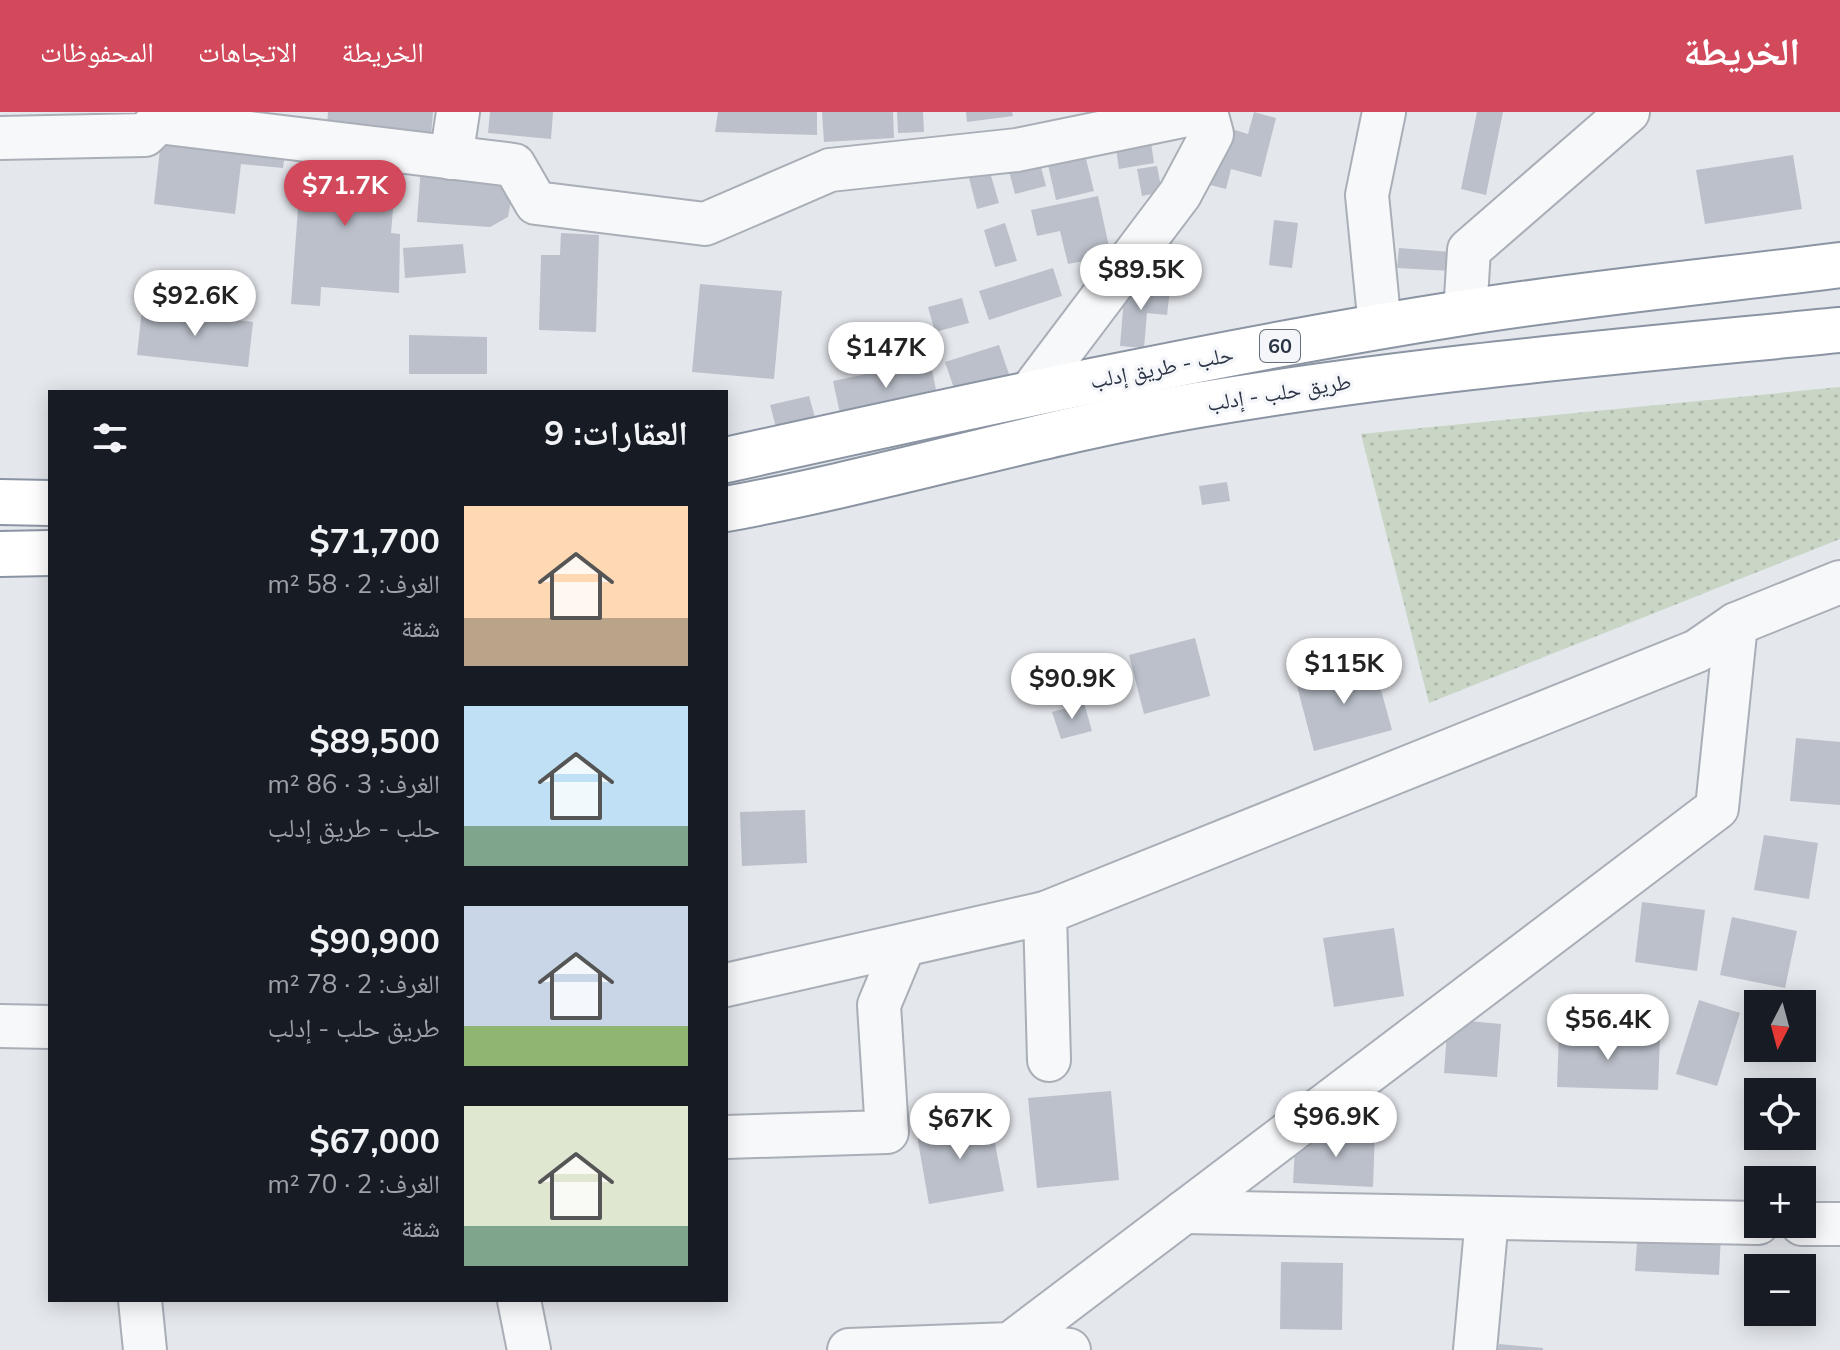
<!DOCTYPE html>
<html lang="ar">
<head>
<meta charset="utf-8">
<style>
  :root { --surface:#171b24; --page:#20242c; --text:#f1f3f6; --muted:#9ea1a6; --accent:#d1495b }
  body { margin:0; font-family:"Nunito Sans","Noto Naskh Arabic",sans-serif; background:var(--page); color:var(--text); direction:rtl; height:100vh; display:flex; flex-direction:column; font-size:30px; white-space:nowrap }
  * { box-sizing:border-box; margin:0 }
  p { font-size:26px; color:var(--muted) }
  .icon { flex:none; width:44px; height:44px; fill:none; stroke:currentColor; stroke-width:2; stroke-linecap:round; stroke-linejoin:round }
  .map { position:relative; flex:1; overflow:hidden; direction:ltr }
  .details { position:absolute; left:48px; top:278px; width:680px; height:912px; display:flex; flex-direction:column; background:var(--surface); border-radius:0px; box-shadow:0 4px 20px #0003; direction:rtl }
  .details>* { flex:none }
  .needle { width:52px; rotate:186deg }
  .buttons { position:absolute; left:1744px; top:878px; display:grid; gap:16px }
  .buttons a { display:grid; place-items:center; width:72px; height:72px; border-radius:0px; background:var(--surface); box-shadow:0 4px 20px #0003; font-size:40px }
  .price { position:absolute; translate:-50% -68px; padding:0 18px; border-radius:28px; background:#fff; color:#222; font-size:26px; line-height:52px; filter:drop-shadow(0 2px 4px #0008) }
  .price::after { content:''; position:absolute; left:50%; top:48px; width:24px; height:18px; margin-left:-12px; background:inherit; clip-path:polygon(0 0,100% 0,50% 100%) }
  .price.on { background:var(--accent); color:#fff }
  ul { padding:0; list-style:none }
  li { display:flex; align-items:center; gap:24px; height:200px; padding:0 40px }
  li span { display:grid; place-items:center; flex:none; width:224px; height:160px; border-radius:0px; color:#555 }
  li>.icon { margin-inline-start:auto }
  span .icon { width:96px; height:96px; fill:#fffc; stroke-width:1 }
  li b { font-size:34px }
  h2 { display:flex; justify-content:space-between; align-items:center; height:96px; padding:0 40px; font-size:34px }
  header { display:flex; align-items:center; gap:48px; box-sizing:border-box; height:112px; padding:0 40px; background:var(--accent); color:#fff }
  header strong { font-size:38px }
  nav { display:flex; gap:44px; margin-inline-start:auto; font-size:28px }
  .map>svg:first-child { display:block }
  .grass { fill:url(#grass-dots) }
  .building { fill:#bbc0ca }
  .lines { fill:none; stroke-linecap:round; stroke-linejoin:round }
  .minor-casing { stroke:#a9aeb7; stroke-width:46 }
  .highway-casing { stroke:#8b94a3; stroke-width:48 }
  .minor { stroke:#f7f8fa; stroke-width:42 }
  .highway { stroke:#fff; stroke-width:44 }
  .labels { text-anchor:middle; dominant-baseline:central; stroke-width:7; stroke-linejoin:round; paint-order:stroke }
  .shield { fill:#f4f6f9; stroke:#676e7b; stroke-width:2 }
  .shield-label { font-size:20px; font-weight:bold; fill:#2b3445 }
  .street-label { font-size:22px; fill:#2b3445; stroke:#f4f6f9 }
</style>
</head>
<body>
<header>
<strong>الخريطة</strong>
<nav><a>الخريطة</a><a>الاتجاهات</a><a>المحفوظات</a></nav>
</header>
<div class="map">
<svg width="1840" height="1238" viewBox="0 0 1840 1238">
  <defs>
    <pattern id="grass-dots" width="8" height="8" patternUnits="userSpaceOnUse" patternTransform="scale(2)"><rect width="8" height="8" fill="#c9d6c5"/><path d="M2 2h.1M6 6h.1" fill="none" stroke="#adb8ab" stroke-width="1.8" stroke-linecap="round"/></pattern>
  </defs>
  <rect width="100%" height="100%" fill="#e4e7ec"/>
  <polygon class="grass" points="1840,275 1840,427 1429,591 1361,322"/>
  <g class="building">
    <polygon points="328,0 433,0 431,24 327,13"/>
    <polygon points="490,0 553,0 551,27 488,21"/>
    <polygon points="718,0 817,0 817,23 715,20"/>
    <polygon points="822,0 893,0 894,26 824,30"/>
    <polygon points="897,0 923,0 924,20 898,21"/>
    <polygon points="966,0 1012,0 1013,4 967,10"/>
    <polygon points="1254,0 1276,6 1261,65 1231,57 1226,77 1206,72 1226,43 1232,17 1248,22"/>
    <polygon points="1477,0 1503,0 1486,83 1461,77"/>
    <polygon points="162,18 286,33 283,56 241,52 235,102 154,92"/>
    <polygon points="1151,30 1154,51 1119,57 1116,37"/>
    <polygon points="1082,31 1094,79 1056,88 1045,40"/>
    <polygon points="1037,40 1046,74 1015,82 1006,48"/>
    <polygon points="302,42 397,49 391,121 400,122 399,181 321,175 320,194 291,192"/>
    <polygon points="1793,43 1802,97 1705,112 1696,58"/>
    <polygon points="421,54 504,61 513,77 508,105 490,115 417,110"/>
    <polygon points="1157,54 1162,80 1142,84 1137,57"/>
    <polygon points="989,57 999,91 977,97 968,62"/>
    <polygon points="1098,84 1111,144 1068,152 1060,119 1037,124 1031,98"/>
    <polygon points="1274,108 1298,111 1292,156 1269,153"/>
    <polygon points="1005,111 1017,149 995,155 984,118"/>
    <polygon points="561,121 599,123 596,220 539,218 541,143 560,143"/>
    <polygon points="463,132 466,161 405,166 403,136"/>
    <polygon points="1399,136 1452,140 1451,159 1397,156"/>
    <polygon points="1053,156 1062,184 989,208 979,179"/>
    <polygon points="700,172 782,179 774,267 692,260"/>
    <polygon points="1125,173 1170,177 1167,203 1147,201 1144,236 1120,234"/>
    <polygon points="962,186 969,211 935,220 928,195"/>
    <polygon points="142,197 253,210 248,255 137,243"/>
    <polygon points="409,223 487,225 487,262 409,262"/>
    <polygon points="999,233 1011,268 957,285 945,250"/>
    <polygon points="930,249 938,287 841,306 833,269"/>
    <polygon points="809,284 816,309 777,319 770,293"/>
    <polygon points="1227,370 1230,389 1202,393 1199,374"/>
    <polygon points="1195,526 1210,584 1144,602 1129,543"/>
    <polygon points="1373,549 1392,618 1314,639 1296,570"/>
    <polygon points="1084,591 1092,619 1061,627 1052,600"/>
    <polygon points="1796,626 1840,630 1840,693 1790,689"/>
    <polygon points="805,698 807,751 742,754 740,700"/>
    <polygon points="1764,723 1818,731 1809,787 1754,778"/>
    <polygon points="1642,790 1705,798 1697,859 1635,850"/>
    <polygon points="1732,805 1797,819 1785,876 1720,863"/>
    <polygon points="1394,816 1404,884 1334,895 1323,826"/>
    <polygon points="1699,888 1740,901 1717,974 1676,962"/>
    <polygon points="1448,907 1501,912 1497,965 1444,961"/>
    <polygon points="1559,922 1660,925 1658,978 1557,975"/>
    <polygon points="1111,979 1119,1068 1037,1076 1028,986"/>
    <polygon points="990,1005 1004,1079 929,1092 916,1018"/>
    <polygon points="1309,1018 1375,1020 1373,1075 1293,1071 1295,1036 1308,1036"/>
    <polygon points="1638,1118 1721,1122 1719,1163 1635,1159"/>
    <polygon points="1281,1150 1343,1151 1342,1218 1280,1217"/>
    <polygon points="1499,1232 1543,1236 1543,1238 1498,1238"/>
  </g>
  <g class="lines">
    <defs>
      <g id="minor">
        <polyline points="158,10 514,53 536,91 705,112 830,58 1017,38 1202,0"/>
        <polyline points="0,26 145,23 158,10 160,0"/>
        <polyline points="451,46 458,0"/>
        <polyline points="1465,201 1469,138 1628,0"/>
        <polyline points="1380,215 1367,83 1384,0"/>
        <polyline points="1030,281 1180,82 1212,22 1206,0"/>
        <polyline points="1045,801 1049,948"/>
        <polyline points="726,873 1045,801 1697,539 1736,512 1840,470"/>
        <polyline points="0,914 50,915"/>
        <polyline points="726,1025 887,1020 879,893 904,833"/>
        <polyline points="1184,1100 1758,1111"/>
        <polyline points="1802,1112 1840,1112"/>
        <polyline points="140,1188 145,1238"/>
        <polyline points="519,1188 529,1238"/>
        <polyline points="849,1238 1010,1232 1717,696 1736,512"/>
        <polyline points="1010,1238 1010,1232 1069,1238"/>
        <polyline points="1475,1238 1487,1106"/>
      </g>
      <g id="highway">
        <path d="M726 348C970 294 1215 240 1462 201 1587 181 1714 169 1840 153"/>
        <polyline points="0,390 50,391"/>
        <path d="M726 397C885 368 1039 320 1198 293 1410 257 1626 239 1840 218"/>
        <polyline points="0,442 50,441"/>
      </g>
    </defs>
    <use href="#minor" class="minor-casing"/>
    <use href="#highway" class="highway-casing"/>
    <use href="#minor" class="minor"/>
    <use href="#highway" class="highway"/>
  </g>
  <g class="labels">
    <rect class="shield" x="1260" y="218" width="40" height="32" rx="6"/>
    <g class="shield-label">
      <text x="1280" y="234">60</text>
    </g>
    <g class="street-label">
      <text transform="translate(1162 256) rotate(-11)">حلب - طريق إدلب</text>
      <text transform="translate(1279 281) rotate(-9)">طريق حلب - إدلب</text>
    </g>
  </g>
</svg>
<div class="buttons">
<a><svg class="needle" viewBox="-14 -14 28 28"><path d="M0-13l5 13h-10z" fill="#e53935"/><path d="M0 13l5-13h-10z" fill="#9ea1a6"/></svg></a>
<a><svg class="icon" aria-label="locate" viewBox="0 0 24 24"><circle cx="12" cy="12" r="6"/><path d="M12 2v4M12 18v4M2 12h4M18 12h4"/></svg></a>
<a>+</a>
<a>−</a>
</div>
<b class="price on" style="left:345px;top:116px">$71.7K</b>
<b class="price" style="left:1141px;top:200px">$89.5K</b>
<b class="price" style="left:195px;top:226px">$92.6K</b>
<b class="price" style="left:886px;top:278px">$147K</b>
<b class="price" style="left:1344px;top:594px">$115K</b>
<b class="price" style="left:1072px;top:609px">$90.9K</b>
<b class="price" style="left:1608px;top:950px">$56.4K</b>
<b class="price" style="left:1336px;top:1047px">$96.9K</b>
<b class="price" style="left:960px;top:1049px">$67K</b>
<section class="details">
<h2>العقارات: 9<svg class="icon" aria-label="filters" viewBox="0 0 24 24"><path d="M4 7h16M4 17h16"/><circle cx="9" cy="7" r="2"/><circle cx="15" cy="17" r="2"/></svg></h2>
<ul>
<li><span style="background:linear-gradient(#ffd9b3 70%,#b9a48a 0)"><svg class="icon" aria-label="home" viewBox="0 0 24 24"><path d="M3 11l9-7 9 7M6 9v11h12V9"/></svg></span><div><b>$71,700</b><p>الغرف: 2 · 58 m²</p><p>شقة</p></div></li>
<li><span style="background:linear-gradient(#bfe0f5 75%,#7fa58c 0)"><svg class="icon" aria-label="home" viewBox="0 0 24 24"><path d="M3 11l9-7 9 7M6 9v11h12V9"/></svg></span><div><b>$89,500</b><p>الغرف: 3 · 86 m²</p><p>حلب - طريق إدلب</p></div></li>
<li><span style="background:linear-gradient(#c9d6e8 75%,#8fb573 0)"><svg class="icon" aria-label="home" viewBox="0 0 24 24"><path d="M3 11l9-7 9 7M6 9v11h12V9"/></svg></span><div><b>$90,900</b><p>الغرف: 2 · 78 m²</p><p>طريق حلب - إدلب</p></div></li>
<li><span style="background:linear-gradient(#dfe7d0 75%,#7fa58c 0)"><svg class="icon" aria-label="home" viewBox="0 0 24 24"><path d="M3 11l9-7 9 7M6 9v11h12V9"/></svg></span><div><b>$67,000</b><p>الغرف: 2 · 70 m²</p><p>شقة</p></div></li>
</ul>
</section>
</div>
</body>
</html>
